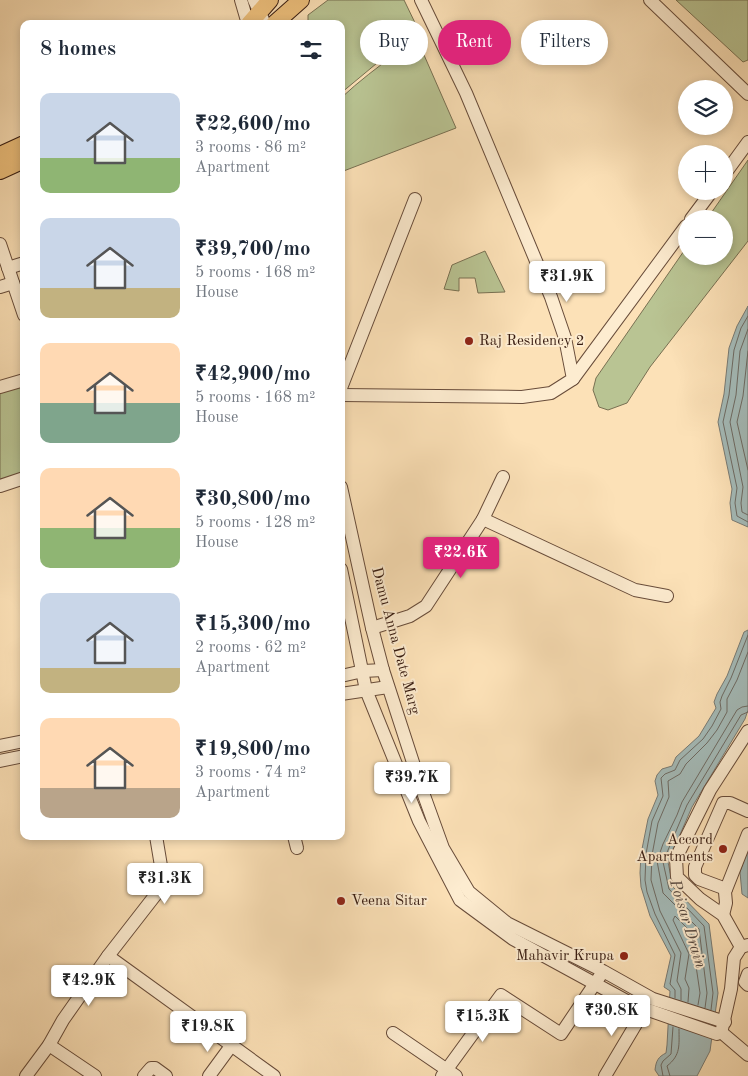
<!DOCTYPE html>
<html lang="en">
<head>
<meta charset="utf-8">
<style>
  :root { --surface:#fff; --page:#f2f2f3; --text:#1f2937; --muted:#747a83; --accent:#db2777 }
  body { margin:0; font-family:"Old Standard TT",serif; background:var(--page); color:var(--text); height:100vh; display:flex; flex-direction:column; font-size:19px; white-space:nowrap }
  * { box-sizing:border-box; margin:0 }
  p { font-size:16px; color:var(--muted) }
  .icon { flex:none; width:28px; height:28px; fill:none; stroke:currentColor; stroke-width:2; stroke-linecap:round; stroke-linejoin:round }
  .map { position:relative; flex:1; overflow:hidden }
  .drawer { position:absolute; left:20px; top:20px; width:325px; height:820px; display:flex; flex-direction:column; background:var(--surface); border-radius:10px; box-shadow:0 2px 8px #0003 }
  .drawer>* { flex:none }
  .guide { position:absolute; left:360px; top:20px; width:312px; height:45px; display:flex; gap:10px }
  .fabs { position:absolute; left:678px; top:80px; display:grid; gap:10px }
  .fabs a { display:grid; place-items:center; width:55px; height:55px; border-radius:50%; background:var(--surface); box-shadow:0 2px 8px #0003; font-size:25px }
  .price { position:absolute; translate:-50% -42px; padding:0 11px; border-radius:5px; background:#fff; color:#222; font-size:16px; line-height:32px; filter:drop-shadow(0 1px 2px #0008) }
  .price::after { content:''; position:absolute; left:50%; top:30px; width:15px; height:11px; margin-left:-8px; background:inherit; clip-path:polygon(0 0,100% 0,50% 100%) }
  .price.active { background:var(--accent); color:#fff }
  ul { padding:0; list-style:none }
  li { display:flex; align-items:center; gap:15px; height:125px; padding:0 20px }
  li span { display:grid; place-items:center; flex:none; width:140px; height:100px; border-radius:10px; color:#555 }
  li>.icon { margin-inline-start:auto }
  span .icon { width:60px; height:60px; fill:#fffc; stroke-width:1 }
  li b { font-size:21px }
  h2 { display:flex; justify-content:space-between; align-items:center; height:60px; padding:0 20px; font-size:21px }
  .pill { padding:0 18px; border-radius:22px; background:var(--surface); box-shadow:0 2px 8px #0003; font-size:18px; line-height:45px }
  .pill.active { background:var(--accent); color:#fff }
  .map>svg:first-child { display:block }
  .green { fill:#b9c493; stroke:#787052 }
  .water { fill:#a4bbb9; stroke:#787b75 }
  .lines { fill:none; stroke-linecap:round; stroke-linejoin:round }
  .shore { stroke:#6e6b64; stroke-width:1 }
  .minor-casing { stroke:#684c3a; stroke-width:14 }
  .major-casing { stroke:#371b10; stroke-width:18 }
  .minor { stroke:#fdecd0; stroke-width:12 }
  .major { stroke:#eec07c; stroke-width:16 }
  .poi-dot { fill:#8f2418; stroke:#fdecd0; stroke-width:2 }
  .labels { text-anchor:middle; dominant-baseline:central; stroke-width:4; stroke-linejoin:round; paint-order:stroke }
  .poi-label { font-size:15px; fill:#371b10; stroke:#fdecd0; text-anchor:start }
  .street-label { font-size:15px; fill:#371b10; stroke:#fdecd0 }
  .water-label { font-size:16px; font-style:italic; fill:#584b43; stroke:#fdecd0 }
</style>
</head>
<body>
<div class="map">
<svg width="748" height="1076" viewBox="0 0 748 1076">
  <rect width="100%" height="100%" fill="#fce1b7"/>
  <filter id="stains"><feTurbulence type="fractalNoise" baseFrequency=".004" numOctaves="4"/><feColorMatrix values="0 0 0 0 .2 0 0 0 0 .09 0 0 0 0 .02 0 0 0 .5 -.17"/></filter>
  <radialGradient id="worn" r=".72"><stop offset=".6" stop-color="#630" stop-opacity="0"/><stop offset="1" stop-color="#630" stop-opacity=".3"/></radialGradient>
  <g class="green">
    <polygon points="328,0 404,0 418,29 341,93 341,24 308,24 308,15"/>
    <polygon points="676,0 748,0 748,60 743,62"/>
    <path d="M417 39 456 128 341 172V98C359 81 378 67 398 52 405 47 409 40 417 39Z"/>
    <polygon points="748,160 748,241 650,367 627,403 608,410 599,407 593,390 596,378 686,248 686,256 724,256 724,219 707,219"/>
    <polygon points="485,251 505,292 478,293 475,278 459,278 459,291 444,289 452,265"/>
    <polygon points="23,385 24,472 0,480 0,392"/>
  </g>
  <g class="water">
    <polygon points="748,306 748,527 732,520 730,503 732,489 718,422 724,394 729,348 737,326"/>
    <path d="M748 630V710L745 719 692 807 668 862 673 887 709 924 718 993 710 1051 697 1076H659L655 1070C656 1061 658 1057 666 1053L667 1045 670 991 664 987 671 956 650 916 641 887 640 873 641 854 648 819 658 795 655 781 657 775 662 769 672 766 676 757 699 736 716 708 714 702 717 694 727 676 744 632Z"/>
    <polygon points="748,848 748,898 742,894 740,872"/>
  </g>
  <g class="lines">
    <g class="shore">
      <polyline points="748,316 741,328 734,350 729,395 723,422 737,488 735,503 737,516 748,522"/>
      <polyline points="748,329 740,351 736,395 730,422 743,487 741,503 742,512 748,515"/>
      <polyline points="748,351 743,396 737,422 748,470"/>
      <polyline points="675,998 675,990 670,984 675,955 655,914 647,892 645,880 646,854 652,821 663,796 661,778 665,774 675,770 680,760 703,739 712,726 721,709 720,702 722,696 731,678 748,635"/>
      <polyline points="681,1000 681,989 677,981 681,953 660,911 651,880 652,855 658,823 669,797 668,781 680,774 686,764 707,743 717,730 727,712 727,699 737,680 748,652"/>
      <polyline points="688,1002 689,988 685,979 689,954 673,920 675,916 691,932 700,993 698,1005"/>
      <polyline points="705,1008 707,993 699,929 663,893 657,861 663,844 677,815 682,802 737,710 742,707 748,706"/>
      <polyline points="711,1010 713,993 704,926 669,889 663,862 687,805 741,715 748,712"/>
      <polyline points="663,1076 661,1065 663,1061 671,1054 673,1027"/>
      <path d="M670 1076 667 1066C681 1055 679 1045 679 1029"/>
    </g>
    <defs>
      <g id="minor">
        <polyline points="241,0 248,24"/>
        <polyline points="254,0 265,24"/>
        <polyline points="650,0 748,94"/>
        <polyline points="724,175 748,142"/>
        <polyline points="691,219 712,191"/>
        <polyline points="0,244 24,315"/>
        <polyline points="8,268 24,263"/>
        <polyline points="0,287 13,283"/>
        <polyline points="573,379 686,226"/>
        <polyline points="0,387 24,380"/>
        <polyline points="341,388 415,199"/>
        <polyline points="341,395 522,397 551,393 573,379 565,338 551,297 466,93 421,0"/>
        <polyline points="0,486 24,478"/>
        <polyline points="341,487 372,628 383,670 421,787 443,848 469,892 507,923 603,971 653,999 725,1022"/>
        <polyline points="483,519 635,590 667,596"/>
        <polyline points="341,569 366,690 419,821 460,900 513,939 634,1005 717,1034 721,1032"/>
        <polyline points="372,628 410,616 426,606 483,519 503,477"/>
        <polyline points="341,676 363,671 383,670"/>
        <polyline points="341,694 388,687"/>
        <polyline points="0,746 24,741"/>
        <polyline points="0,761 24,756"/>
        <polyline points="294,836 297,848"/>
        <polyline points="726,889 699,879 695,875 695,867 723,803 730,803 748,811"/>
        <polyline points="723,915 726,903 725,892 748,834"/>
        <polyline points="741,947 723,915 700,899 677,877 676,858 710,790 748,731"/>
        <polyline points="108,956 274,1076"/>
        <polyline points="748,974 745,982 748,985"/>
        <polyline points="722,1029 731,989 734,958 741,947 748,945"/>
        <polyline points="721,1032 748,1055"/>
        <polyline points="393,1033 456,1076"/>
        <polyline points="49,1045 95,1076"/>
        <polyline points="26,1076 49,1045 63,1020 108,956 164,884 156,836"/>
        <polyline points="144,1076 151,1068 155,1068 166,1076"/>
        <polyline points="209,1076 231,1046"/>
        <polyline points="442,1076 501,995 561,1034 600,976"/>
        <polyline points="605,1076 639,1019 641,1007"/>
      </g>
      <g id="major">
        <polyline points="249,24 270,0"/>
        <polyline points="274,24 301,0"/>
        <polyline points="0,155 24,144"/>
        <polyline points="0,171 24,160"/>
      </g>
    </defs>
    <use href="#minor" class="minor-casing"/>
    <use href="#major" class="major-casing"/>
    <use href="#minor" class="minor"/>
    <use href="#major" class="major"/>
  </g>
  <g class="poi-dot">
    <circle cx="469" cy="341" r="5"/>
    <circle cx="723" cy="849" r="5"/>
    <circle cx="341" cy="901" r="5"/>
    <circle cx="624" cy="956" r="5"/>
  </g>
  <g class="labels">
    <g class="poi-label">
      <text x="479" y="341">Raj Residency 2</text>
      <text x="713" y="840" text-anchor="end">Accord<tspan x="713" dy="17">Apartments</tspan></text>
      <text x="351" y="901">Veena Sitar</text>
      <text x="614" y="956" text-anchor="end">Mahavir Krupa</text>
    </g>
    <g class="street-label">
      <text transform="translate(395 641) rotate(75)">Damu Anna Date Marg</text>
    </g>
    <g class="water-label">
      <text transform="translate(687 924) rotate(73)">Poisar Drain</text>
    </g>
  </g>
  <rect width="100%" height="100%" filter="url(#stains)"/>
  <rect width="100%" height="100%" fill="url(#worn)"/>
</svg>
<div class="fabs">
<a><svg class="icon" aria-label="layers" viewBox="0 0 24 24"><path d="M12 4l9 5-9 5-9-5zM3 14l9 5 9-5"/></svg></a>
<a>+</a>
<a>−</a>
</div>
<b class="price" style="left:567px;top:303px">₹31.9K</b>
<b class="price active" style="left:461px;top:579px">₹22.6K</b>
<b class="price" style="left:412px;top:804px">₹39.7K</b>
<b class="price" style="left:165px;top:905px">₹31.3K</b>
<b class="price" style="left:89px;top:1007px">₹42.9K</b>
<b class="price" style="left:612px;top:1037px">₹30.8K</b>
<b class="price" style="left:483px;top:1043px">₹15.3K</b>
<b class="price" style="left:208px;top:1053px">₹19.8K</b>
<div class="guide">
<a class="pill">Buy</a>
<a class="pill active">Rent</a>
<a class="pill">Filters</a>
</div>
<section class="drawer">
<h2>8 homes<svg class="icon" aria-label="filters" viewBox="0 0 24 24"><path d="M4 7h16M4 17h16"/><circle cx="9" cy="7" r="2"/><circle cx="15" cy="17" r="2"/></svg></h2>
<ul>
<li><span style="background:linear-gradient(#c9d6e8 65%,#8fb573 0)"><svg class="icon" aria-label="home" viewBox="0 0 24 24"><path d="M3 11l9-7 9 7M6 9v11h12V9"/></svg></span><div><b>₹22,600/mo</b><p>3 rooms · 86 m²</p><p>Apartment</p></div></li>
<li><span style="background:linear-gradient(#c9d6e8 70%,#c2b280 0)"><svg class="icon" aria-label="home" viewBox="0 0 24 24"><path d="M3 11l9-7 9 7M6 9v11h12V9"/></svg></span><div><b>₹39,700/mo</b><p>5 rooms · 168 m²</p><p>House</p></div></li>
<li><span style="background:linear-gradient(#ffd9b3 60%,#7fa58c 0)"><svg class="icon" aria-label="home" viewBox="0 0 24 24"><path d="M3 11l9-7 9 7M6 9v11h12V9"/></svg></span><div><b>₹42,900/mo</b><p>5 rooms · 168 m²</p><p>House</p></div></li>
<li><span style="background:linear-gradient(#ffd9b3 60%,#8fb573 0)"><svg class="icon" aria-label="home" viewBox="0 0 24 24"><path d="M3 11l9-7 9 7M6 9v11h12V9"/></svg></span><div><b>₹30,800/mo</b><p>5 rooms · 128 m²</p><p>House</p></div></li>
<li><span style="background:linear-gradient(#c9d6e8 75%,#c2b280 0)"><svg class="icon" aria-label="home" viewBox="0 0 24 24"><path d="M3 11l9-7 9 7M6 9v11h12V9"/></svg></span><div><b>₹15,300/mo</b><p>2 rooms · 62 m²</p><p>Apartment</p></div></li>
<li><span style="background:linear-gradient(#ffd9b3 70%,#b9a48a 0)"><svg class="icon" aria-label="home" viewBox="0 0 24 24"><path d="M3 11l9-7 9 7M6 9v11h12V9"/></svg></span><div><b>₹19,800/mo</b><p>3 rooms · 74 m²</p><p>Apartment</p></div></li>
</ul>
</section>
</div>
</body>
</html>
